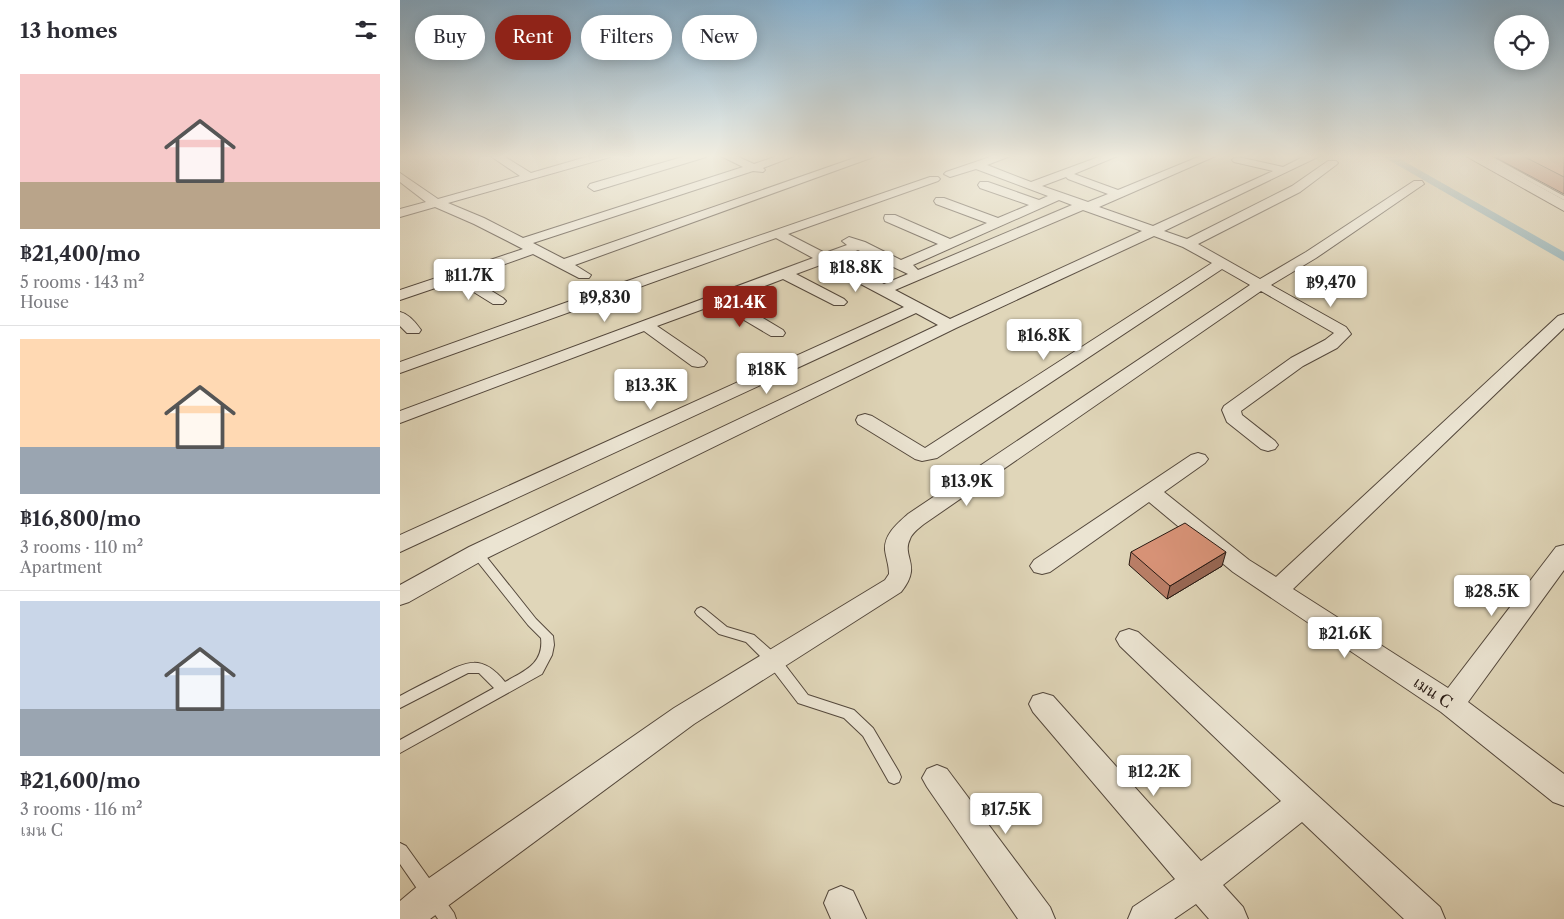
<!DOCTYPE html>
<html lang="en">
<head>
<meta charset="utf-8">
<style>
  :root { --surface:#fff; --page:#f2f2f3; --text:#2b2b33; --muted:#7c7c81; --line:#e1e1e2; --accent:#8f2418 }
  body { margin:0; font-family:"Libre Caslon Text","Noto Serif Thai",serif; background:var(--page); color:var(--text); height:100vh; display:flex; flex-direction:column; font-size:19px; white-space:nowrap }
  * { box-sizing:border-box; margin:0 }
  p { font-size:16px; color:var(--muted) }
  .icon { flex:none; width:28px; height:28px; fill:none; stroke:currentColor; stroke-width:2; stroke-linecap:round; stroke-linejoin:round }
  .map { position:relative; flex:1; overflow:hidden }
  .panel { display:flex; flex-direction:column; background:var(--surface); width:400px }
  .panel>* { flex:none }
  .hud { position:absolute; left:15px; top:15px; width:475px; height:45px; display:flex; gap:10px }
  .buttons { position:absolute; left:1094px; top:15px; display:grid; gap:10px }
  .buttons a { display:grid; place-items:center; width:55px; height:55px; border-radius:50%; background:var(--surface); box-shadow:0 2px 12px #0003; font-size:25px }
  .price { position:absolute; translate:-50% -42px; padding:0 11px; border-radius:5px; background:#fff; color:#222; font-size:16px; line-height:32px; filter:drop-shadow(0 1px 2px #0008) }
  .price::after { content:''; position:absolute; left:50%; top:30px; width:15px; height:11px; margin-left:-8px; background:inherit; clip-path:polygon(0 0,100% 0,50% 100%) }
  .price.current { background:var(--accent); color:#fff }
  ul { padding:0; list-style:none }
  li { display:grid; align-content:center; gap:10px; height:265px; padding:0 20px }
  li+li { border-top:1px solid var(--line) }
  li span { display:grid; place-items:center; height:155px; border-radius:0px; color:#555 }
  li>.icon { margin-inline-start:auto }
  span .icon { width:90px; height:90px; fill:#fffc; stroke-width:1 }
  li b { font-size:21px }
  h2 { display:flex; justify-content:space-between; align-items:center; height:60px; padding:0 20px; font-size:21px }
  .chip { padding:0 18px; border-radius:22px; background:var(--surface); box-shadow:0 2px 12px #0003; font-size:18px; line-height:45px }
  .chip.current { background:var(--accent); color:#fff }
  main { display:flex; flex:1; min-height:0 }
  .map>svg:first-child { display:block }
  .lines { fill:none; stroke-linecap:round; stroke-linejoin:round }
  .canal { fill:#99b6bb; fill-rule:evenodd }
  .service-casing { stroke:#54483c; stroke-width:2 }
  .minor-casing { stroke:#54483c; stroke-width:2 }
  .tertiary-casing { stroke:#54483c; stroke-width:2 }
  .service { fill:#ebe4d2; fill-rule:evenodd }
  .minor { fill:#ebe4d2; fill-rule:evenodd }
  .tertiary { fill:#ebe4d2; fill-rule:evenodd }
  .wall { fill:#bb7f68; stroke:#261812 }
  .shaded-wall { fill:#996855; stroke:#261812 }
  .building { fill:#da9479; stroke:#261812 }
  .labels { text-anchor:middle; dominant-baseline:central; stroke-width:4.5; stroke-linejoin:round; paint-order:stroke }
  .near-street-label { font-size:16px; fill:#261812; stroke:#ebe4d2 }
</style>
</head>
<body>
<main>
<section class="panel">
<h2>13 homes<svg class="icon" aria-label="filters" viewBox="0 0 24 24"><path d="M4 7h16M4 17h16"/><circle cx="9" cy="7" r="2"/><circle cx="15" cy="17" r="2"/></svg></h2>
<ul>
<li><span style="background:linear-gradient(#f6c9c9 70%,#b9a48a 0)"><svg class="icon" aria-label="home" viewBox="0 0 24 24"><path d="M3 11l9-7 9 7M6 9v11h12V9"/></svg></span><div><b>฿21,400/mo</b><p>5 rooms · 143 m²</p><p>House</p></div></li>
<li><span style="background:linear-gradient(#ffd9b3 70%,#9aa5b1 0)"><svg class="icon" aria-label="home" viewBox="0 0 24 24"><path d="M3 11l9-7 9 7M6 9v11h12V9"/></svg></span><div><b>฿16,800/mo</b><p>3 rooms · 110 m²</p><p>Apartment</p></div></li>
<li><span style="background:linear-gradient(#c9d6e8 70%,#9aa5b1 0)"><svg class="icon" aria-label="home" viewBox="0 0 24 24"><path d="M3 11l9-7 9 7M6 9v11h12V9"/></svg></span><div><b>฿21,600/mo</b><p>3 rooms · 116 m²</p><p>เมน C</p></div></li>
</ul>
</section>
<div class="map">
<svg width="1164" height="919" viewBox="0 0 1164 919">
  <rect width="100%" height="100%" fill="#e0d6b9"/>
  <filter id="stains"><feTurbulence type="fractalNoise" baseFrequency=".004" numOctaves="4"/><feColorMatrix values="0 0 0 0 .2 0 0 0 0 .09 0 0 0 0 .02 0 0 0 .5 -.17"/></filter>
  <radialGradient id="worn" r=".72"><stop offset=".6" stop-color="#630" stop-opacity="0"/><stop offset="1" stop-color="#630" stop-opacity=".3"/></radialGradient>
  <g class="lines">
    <polygon class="canal" points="980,155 993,155 1164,252 1164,261"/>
    <defs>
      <g id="service">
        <polygon points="1081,155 1089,155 1164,196 1164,200"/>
        <path d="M77 549 81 550 136 619 153 636 154 645 152 655 142 674 0 753V740L94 688 79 673H68L0 708V696C13 689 26 682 39 676 67 661 82 654 105 682 124 671 144 664 141 638L128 625 73 556 71 553 73 550Z"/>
        <polygon points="301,607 305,609 327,627 354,635 379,657 408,695 454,710 473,728 499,772 501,777 499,782 494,784 489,782 463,736 444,718 398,703 369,665 346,642 319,634 297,615 295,612 297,609"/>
        <polygon points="0,843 6,846 54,913 56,919 38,919 0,864"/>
      </g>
      <g id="minor">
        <polygon points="89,155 102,155 131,173 193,155 211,155 210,157 48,203 84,218 123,238 343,167 319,155 334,155 354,164 380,155 397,155 363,168 365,170 363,172 353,171 133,243 164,259 463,155 479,155 175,265 191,275 189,278 179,278 133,254 69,277 103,298 106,301 103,304 93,304 56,281 0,300 0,290 123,249 74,224 35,207 0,217 0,209 26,202 0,182 0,173 38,199 120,176"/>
        <polygon points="289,155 307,155 306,157 198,190 194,191 188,187 190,184"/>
        <path d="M596 155H613L587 165 631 182 704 155H720L674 174 718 190 803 155H818L699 207 753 226 873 171 834 162 832 160 834 158 838 157 883 167 907 155H922L764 231 787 239 892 186 928 161H936L938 163 936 165 900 192 798 244 860 279 906 252 1014 181H1022L1024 184 916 258 871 285 946 327 951 334 937 348 903 366 841 411 842 415 875 441 878 445 875 449 868 451 861 449 827 422 822 410 824 406 891 358 925 340 934 333 861 291 524 524C519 528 512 533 510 539 501 557 523 565 501 592L294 724 30 919H0V901L19 885 274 708 485 580 489 574C489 565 486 558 485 550 484 534 498 523 508 514L850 285 822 269 537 458 522 461 515 459 458 424 456 420 458 416 465 414 472 416 525 448 812 263 783 247 754 236 556 328 85 559 9 602 0 605V585L69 547 538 325 516 313 0 552V535L504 307 423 264 396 274 444 299 447 302 444 305H434L383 279 331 299 383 330 385 333 383 336H371L317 304 257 326 304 358 307 362 304 366 298 367 292 366 244 331 0 423V411L413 258 376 238 0 373V362L201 290 530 177H538L540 179 538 181 388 234 425 253 447 245 442 241 449 237 465 242 501 260 538 244 485 221 484 218 485 215H495L550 239 587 223 536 204 534 201 536 198H544L598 218 629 205 580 188 578 185 580 182H588L639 200 648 196 576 169 550 177 544 174 546 172ZM666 177 668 179 708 194 688 202 642 186ZM659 200 672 205 518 270 513 265ZM683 210 742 231 550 319 495 290ZM458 250 506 273 508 274 484 284 436 259Z"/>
        <path d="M0 312C9 314 16 323 21 330L19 333H7L0 326Z"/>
        <polygon points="1164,314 1164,328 893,589 1048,688 1156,547 1164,545 1164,570 1068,702 1164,774 1164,806 1153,802 1041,712 833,572 749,502 650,572 642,574 634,572 630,566 634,560 791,455 798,453 805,455 808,459 805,463 764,492 849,560 876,577 1158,316"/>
        <polygon points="729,629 738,632 1040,907 1045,919 1004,919 902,822 823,885 843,907 848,919 809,919 796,904 774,919 728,919 733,907 775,879 633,712 629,704 633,696 643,693 653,696 801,861 881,801 720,646 716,639 720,632"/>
        <polygon points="537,765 547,769 650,907 655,919 618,919 527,787 522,778 527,769"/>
        <polygon points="441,886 453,891 466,919 431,919 424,903 429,891"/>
      </g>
      <polygon id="tertiary" points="1064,155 1082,155 1164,200 1164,211"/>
    </defs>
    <use href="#service" class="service-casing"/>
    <use href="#minor" class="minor-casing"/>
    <use href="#tertiary" class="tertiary-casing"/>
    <use href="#service" class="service"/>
    <use href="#minor" class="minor"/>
    <use href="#tertiary" class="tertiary"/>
  </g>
  <g class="wall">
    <polygon points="1091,155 1164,155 1164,194"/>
    <polygon points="731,552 822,566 767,599 729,565"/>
  </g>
  <polygon class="shaded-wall" points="826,552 822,566 767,599 770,586"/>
  <g class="building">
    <polygon points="1121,155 1164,155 1164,177"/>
    <polygon points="785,523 826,552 770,586 731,552"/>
  </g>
  <linearGradient id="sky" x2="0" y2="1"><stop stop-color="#88b5d6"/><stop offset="0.55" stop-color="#f1ede0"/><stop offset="1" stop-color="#f1ede0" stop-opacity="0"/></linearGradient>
  <rect width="1164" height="284" fill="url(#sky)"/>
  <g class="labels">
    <g class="near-street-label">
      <text transform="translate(1033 692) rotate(34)">เมน C</text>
    </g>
  </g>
  <rect width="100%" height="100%" filter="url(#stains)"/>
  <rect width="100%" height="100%" fill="url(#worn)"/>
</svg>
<div class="buttons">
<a><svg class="icon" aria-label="locate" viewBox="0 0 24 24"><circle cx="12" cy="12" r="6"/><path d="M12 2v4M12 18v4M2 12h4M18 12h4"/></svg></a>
</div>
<b class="price" style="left:456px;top:293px">฿18.8K</b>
<b class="price" style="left:69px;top:301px">฿11.7K</b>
<b class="price" style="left:931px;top:308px">฿9,470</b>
<b class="price" style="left:205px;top:323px">฿9,830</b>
<b class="price current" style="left:340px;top:328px">฿21.4K</b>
<b class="price" style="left:644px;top:361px">฿16.8K</b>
<b class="price" style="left:367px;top:395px">฿18K</b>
<b class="price" style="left:251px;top:411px">฿13.3K</b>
<b class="price" style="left:567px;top:507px">฿13.9K</b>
<b class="price" style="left:1092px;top:617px">฿28.5K</b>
<b class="price" style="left:945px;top:659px">฿21.6K</b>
<b class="price" style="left:754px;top:797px">฿12.2K</b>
<b class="price" style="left:606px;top:835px">฿17.5K</b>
<div class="hud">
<a class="chip">Buy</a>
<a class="chip current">Rent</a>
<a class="chip">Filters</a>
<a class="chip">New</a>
</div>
</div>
</main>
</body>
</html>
